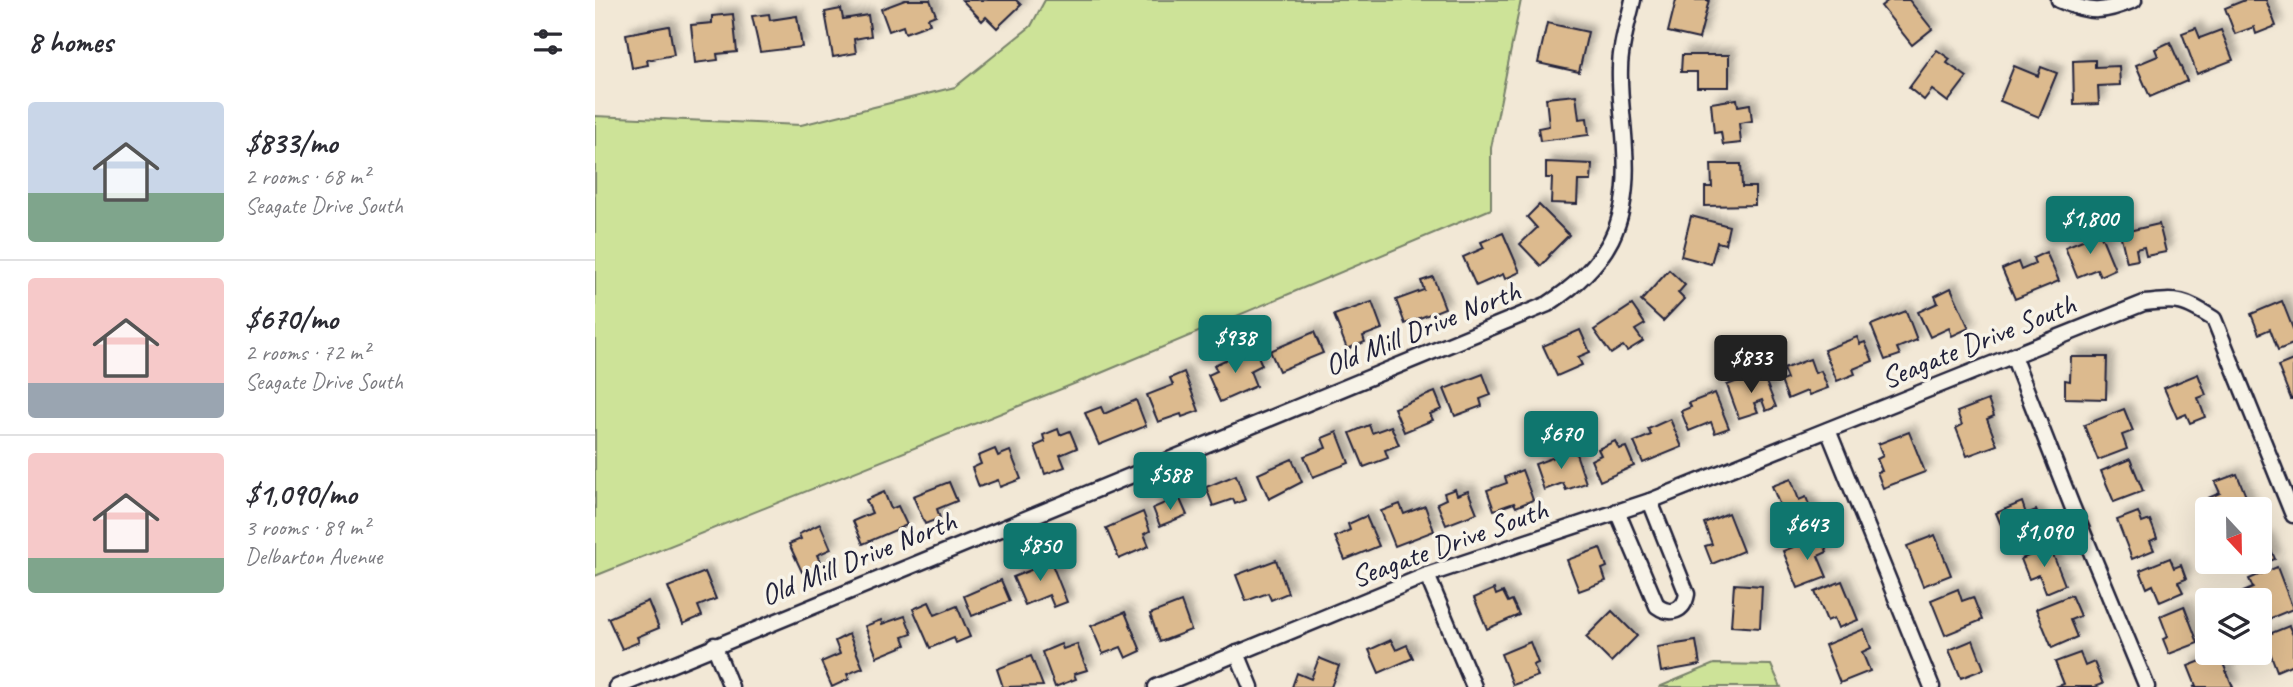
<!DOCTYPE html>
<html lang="en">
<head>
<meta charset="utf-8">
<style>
  :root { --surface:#fff; --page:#f7f7f7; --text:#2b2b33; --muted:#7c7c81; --line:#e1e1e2; --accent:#0f766e }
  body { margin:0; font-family:Caveat,sans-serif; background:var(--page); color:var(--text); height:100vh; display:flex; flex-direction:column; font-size:26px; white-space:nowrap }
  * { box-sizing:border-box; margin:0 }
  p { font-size:23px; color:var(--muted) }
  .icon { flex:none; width:38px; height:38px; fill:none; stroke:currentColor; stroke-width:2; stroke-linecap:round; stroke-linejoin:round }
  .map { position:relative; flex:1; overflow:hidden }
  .side { display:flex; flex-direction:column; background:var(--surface); width:595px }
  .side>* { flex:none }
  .needle { width:46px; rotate:158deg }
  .buttons { position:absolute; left:1600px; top:497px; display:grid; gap:14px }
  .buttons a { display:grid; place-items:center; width:77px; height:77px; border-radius:7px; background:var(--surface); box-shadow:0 7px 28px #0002; font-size:35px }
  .price { position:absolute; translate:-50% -60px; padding:0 16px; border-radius:7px; background:var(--accent); color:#fff; font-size:23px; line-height:46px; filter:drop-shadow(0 2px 4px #0008) }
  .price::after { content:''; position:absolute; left:50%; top:42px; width:21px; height:16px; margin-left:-10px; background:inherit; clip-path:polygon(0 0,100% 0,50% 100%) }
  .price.selected { background:#222; color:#fff }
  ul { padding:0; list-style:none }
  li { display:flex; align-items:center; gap:21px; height:175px; padding:0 28px }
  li+li { border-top:2px solid var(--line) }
  li span { display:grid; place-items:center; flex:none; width:196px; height:140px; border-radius:7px; color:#555 }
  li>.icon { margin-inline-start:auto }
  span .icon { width:84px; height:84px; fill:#fffc; stroke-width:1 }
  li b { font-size:30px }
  h2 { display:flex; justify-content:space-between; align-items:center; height:84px; padding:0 28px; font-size:30px }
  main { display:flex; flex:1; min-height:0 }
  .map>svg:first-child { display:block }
  .green { fill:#cde398; stroke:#78826a; stroke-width:2 }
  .building { fill:#dcba8e; stroke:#22223b; stroke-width:2; filter:url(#shadow) }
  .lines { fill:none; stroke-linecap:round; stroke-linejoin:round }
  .minor-casing { stroke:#22223b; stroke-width:19 }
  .minor { stroke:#f7f3e8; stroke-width:14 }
  .labels { text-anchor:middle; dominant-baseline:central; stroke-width:7; stroke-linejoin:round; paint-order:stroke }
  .street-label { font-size:30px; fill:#22223b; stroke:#f7f3e8 }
</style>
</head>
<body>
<main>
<section class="side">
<h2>8 homes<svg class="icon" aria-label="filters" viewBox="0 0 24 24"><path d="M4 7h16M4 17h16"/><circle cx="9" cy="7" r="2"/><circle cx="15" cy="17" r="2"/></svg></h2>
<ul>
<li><span style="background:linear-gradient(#c9d6e8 65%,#7fa58c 0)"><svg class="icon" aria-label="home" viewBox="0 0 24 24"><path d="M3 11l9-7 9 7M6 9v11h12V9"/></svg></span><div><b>$833/mo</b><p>2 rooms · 68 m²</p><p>Seagate Drive South</p></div></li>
<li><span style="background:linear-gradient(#f6c9c9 75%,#9aa5b1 0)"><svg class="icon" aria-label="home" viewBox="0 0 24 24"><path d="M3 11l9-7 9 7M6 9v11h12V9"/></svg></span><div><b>$670/mo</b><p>2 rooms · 72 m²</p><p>Seagate Drive South</p></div></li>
<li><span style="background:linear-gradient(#f6c9c9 75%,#7fa58c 0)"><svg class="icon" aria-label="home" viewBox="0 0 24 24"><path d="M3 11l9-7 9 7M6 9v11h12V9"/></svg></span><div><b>$1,090/mo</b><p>3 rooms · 89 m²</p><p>Delbarton Avenue</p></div></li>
</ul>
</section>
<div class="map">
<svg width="1698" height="687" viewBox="0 0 1698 687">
  <defs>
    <filter id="shadow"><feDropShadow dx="6" dy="-6" stdDeviation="3.5" flood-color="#0004"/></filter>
  </defs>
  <rect width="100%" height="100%" fill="#f2e8d6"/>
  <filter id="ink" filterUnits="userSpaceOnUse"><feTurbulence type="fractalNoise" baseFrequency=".0143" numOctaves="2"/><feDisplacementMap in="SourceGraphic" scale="14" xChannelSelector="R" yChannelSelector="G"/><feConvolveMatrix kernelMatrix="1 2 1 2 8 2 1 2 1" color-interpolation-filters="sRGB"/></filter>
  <g filter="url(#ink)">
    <g class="green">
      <polygon points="450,0 926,0 896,148 896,209 506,373 0,576 0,116 206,125 360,87 436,26"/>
      <polygon points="1119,664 1176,665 1186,687 1064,687"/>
    </g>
    <g class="building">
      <polygon points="310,0 335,0 341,15 333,18 335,24 310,33 308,26 294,31 286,9"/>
      <polygon points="367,0 421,0 426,5 402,28 391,17 387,21"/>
      <polygon points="1081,0 1114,0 1104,39 1073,32"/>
      <polygon points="1294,0 1314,0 1337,29 1317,45 1286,6"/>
      <polygon points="1650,0 1671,0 1681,26 1661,34 1659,27 1640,34 1630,8"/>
      <polygon points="246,9 248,19 273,15 276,36 259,39 261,53 238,57 230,12"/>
      <polygon points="138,14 142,52 122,54 123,60 100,63 96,25 117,23 117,16"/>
      <polygon points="174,14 175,20 202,16 207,47 165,52 157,16"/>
      <polygon points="952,23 993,32 984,72 943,63"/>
      <polygon points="74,26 79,55 52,60 53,65 37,68 31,34"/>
      <polygon points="1601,28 1605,38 1626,30 1638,60 1602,74 1587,33"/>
      <polygon points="1575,42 1592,81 1555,97 1541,65 1563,56 1560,49"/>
      <polygon points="1342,50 1355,59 1352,63 1372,77 1353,102 1337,90 1329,100 1314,88"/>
      <polygon points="1087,55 1134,55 1134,87 1102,87 1102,72 1086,72"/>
      <polygon points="1500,60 1500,67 1524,66 1525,85 1503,86 1504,104 1479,105 1478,61"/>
      <polygon points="1419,66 1443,76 1446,67 1462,73 1444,117 1405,101"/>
      <polygon points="981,95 984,119 992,118 994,135 945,141 943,128 954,126 951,98"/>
      <polygon points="1142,99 1143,106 1155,104 1157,121 1144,123 1146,143 1128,145 1126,132 1119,133 1116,103"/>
      <polygon points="951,162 997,164 996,181 983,181 982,204 956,203 957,178 951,178"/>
      <polygon points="1116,164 1146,164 1147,187 1160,187 1160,205 1110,206 1110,187 1117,187"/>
      <polygon points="944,205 974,235 954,255 955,256 946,266 925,244 942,228 932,217"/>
      <polygon points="1096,216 1134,226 1130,244 1122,242 1116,264 1086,256"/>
      <polygon points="1564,224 1571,252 1551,256 1549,247 1541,249 1543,260 1532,262 1525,233"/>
      <polygon points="908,233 925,272 910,279 908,274 881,286 868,257 889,248 886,242"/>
      <polygon points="1505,233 1520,269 1505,276 1502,269 1482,277 1470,247"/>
      <polygon points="1451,252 1464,281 1420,299 1407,269 1423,262 1426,270 1440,264 1438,258"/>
      <polygon points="1074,270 1090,285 1083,293 1089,299 1068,321 1046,301"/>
      <polygon points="838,277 850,308 810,324 801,300 829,290 826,281"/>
      <polygon points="1356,288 1374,328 1357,336 1354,328 1335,337 1323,312 1343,303 1340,296"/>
      <polygon points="1687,301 1698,329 1698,344 1683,350 1675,329 1664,334 1656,314"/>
      <polygon points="777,302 787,329 768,336 770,342 752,349 739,315"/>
      <polygon points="1037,305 1050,324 1040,330 1048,341 1032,351 1028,346 1016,354 999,330"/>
      <polygon points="1311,311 1322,340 1302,348 1305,355 1290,360 1276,325"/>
      <polygon points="985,330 995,352 983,357 987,365 962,376 948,346"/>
      <polygon points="719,332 728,353 684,371 675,351"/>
      <polygon points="1262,337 1265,344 1270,342 1278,361 1258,369 1260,374 1242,381 1229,350"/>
      <polygon points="659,347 667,365 655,371 661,386 625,402 613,375 622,371 619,365"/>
      <polygon points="1476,357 1512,357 1511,399 1470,398 1470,380 1475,381"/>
      <polygon points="1215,359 1220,373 1226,371 1233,388 1214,395 1212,391 1193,399 1186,381 1192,379 1188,369"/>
      <polygon points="1698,360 1698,399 1696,399 1683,366"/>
      <polygon points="589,372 604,411 587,417 586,414 563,422 552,395 578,385 575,378"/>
      <polygon points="1167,372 1181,407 1171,411 1167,400 1159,403 1163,412 1144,418 1132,385"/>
      <polygon points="888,374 896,395 885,399 887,406 860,416 849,389"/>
      <polygon points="1603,374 1611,395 1603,398 1610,417 1595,423 1591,414 1582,418 1569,388"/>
      <polygon points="840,392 847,409 835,414 838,420 809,432 799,408"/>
      <polygon points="1120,393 1134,428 1120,433 1116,422 1094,431 1086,411 1096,407 1094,403"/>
      <polygon points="541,400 551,426 504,445 490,413 506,407 509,414"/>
      <polygon points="1393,400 1399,416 1392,419 1402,445 1372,456 1361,428 1367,425 1362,412"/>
      <polygon points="1529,409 1538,431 1527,435 1532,449 1503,460 1489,425"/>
      <polygon points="1075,419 1087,447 1048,463 1039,442 1056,435 1053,429"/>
      <polygon points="774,425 777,433 796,426 804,445 790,450 793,458 769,467 755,433"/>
      <polygon points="463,429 465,435 475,431 482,448 465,455 470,467 450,474 440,446 450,442 448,435"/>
      <polygon points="742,432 754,463 718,477 709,456 731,448 727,438"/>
      <polygon points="1314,432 1330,472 1288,488 1282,472 1287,471 1282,459 1288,456 1283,444"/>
      <polygon points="1020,441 1024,449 1031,447 1039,466 1005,481 996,460 1006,455 1003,449"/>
      <polygon points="978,445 991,483 971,490 968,483 949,490 940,464 971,453 969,448"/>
      <polygon points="400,449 403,456 415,451 426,479 405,487 403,480 384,487 377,468 386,464 383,456"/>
      <polygon points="697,459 707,482 674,499 663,474"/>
      <polygon points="1535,459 1548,491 1519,502 1506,471"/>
      <polygon points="927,470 938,500 921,507 919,503 899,510 892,490 912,483 910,477"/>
      <polygon points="1642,474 1656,509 1618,509 1613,498 1625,493 1620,482"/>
      <polygon points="641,475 650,500 640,504 638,499 618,506 611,487"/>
      <polygon points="1196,479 1204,500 1211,497 1218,515 1185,528 1178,509 1185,506 1177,486"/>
      <polygon points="354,482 362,501 342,509 345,518 330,524 318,496"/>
      <polygon points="860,489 862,495 873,491 882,513 851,525 842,503 851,499 849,493"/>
      <polygon points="289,492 296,509 303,506 312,525 268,544 258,521 277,513 271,500"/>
      <polygon points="584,497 592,515 565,526 558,508"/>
      <polygon points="1427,502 1431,514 1441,510 1452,537 1417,551 1401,513"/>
      <polygon points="805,504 809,514 830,506 839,531 800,546 786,511"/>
      <polygon points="548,512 555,531 549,534 554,546 524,559 511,528"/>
      <polygon points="1543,512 1547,523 1555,520 1562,538 1555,541 1559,550 1537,559 1522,520"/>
      <polygon points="1133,513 1148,551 1117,564 1110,546 1117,544 1109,523"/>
      <polygon points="771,516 784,546 750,560 740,537 755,530 753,524"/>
      <polygon points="225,524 236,549 222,555 226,564 207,572 194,544 206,539 204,534"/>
      <polygon points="1340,535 1356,575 1328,586 1312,546"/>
      <polygon points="1226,536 1232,552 1223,556 1232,577 1203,588 1188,551"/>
      <polygon points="1671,538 1680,559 1645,573 1640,562 1664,562 1664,541"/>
      <polygon points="1455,547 1470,585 1451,593 1444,575 1434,579 1426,559"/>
      <polygon points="1005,548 1012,567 1007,569 1011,581 984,591 972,560"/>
      <polygon points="452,552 472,602 459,607 454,595 430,605 418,577 441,568 437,558"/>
      <polygon points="1575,558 1579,568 1586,565 1591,579 1583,582 1588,592 1565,602 1558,585 1552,588 1545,570"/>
      <polygon points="681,560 693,593 676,600 673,593 651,601 641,575"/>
      <polygon points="1682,567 1698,609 1664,623 1664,600 1651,600 1648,592 1658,588 1654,579"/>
      <polygon points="110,572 121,599 103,606 107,616 88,624 73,587"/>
      <polygon points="406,580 415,601 377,616 369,596"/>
      <polygon points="1247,581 1263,620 1243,628 1239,618 1232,621 1220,592"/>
      <polygon points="1139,584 1167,586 1165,628 1136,626"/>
      <polygon points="899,589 901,595 908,592 913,602 917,600 924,615 892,629 879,598"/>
      <polygon points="1363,589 1367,601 1378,597 1387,620 1350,635 1336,600"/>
      <polygon points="1476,595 1485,616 1475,620 1482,637 1457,648 1441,609"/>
      <polygon points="53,601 64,628 42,637 44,642 27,649 13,618"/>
      <polygon points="334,602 340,615 362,606 375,637 361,643 359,638 335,648 318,609"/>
      <polygon points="586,602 596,630 565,642 555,614"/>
      <polygon points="1589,606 1603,643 1574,654 1568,639 1573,637 1565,616"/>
      <polygon points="1017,611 1042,636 1016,662 991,637"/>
      <polygon points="530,612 546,651 531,658 526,647 508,654 496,626"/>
      <polygon points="310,616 317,634 308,637 311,645 282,657 270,626 286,620 287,624"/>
      <polygon points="1694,626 1698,635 1698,664 1682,671 1669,636"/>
      <polygon points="1269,629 1276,648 1267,652 1275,671 1245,683 1230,645"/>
      <polygon points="254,634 268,668 252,674 254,679 237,687 226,662 245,654 240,641"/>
      <polygon points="796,640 801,650 812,645 818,658 784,673 774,650"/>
      <polygon points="1378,640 1389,669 1366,678 1354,650"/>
      <polygon points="1101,641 1105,665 1066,672 1062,647"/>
      <polygon points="935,642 943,663 938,665 943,676 918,685 906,654"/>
      <polygon points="466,644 468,649 482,644 492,670 479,674 481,679 460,687 447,652"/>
      <polygon points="1485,653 1490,666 1499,662 1508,684 1500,687 1460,687 1469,684 1460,662"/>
      <polygon points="1624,654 1638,687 1598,687 1601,686 1593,666"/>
      <polygon points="436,656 448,686 408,687 402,669"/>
      <polygon points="724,658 744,666 736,687 697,687 702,673 716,679"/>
    </g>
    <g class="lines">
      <defs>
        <g id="minor">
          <path d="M1464 0C1496 14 1508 13 1539 0"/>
          <polyline points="1418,356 1477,506 1552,687"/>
          <polyline points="1233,430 1337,687"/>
          <path d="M1022 511 1062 606C1076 616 1089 611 1092 594L1055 501"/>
          <polyline points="832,575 879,687"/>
          <polyline points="119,645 136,687"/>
          <polyline points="642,653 656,687"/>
          <path d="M22 687 953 304C1014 264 1035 223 1030 150 1029 123 1024 96 1025 69 1025 46 1033 22 1038 0"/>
          <path d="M561 687 832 575 1055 501 1549 303C1585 299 1589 300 1619 319L1698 515"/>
        </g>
      </defs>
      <use href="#minor" class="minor-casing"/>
      <use href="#minor" class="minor"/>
    </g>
  </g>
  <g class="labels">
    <g class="street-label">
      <text transform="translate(827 328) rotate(-22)">Old Mill Drive North</text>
      <text transform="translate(1383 341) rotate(-22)">Seagate Drive South</text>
      <text transform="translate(854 543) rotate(-20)">Seagate Drive South</text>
      <text transform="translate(263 558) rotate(-22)">Old Mill Drive North</text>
    </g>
  </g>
</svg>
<div class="buttons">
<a><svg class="needle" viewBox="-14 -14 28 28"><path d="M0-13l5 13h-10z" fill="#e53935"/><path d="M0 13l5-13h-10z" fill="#7c7c81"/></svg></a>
<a><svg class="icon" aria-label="layers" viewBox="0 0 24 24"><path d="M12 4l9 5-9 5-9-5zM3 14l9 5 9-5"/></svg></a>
</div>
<b class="price" style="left:1495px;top:256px">$1,800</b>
<b class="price" style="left:640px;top:375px">$938</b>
<b class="price selected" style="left:1156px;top:395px">$833</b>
<b class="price" style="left:966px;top:471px">$670</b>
<b class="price" style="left:575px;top:512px">$588</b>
<b class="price" style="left:1212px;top:562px">$643</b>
<b class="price" style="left:1449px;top:569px">$1,090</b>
<b class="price" style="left:445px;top:583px">$850</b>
</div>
</main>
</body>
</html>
